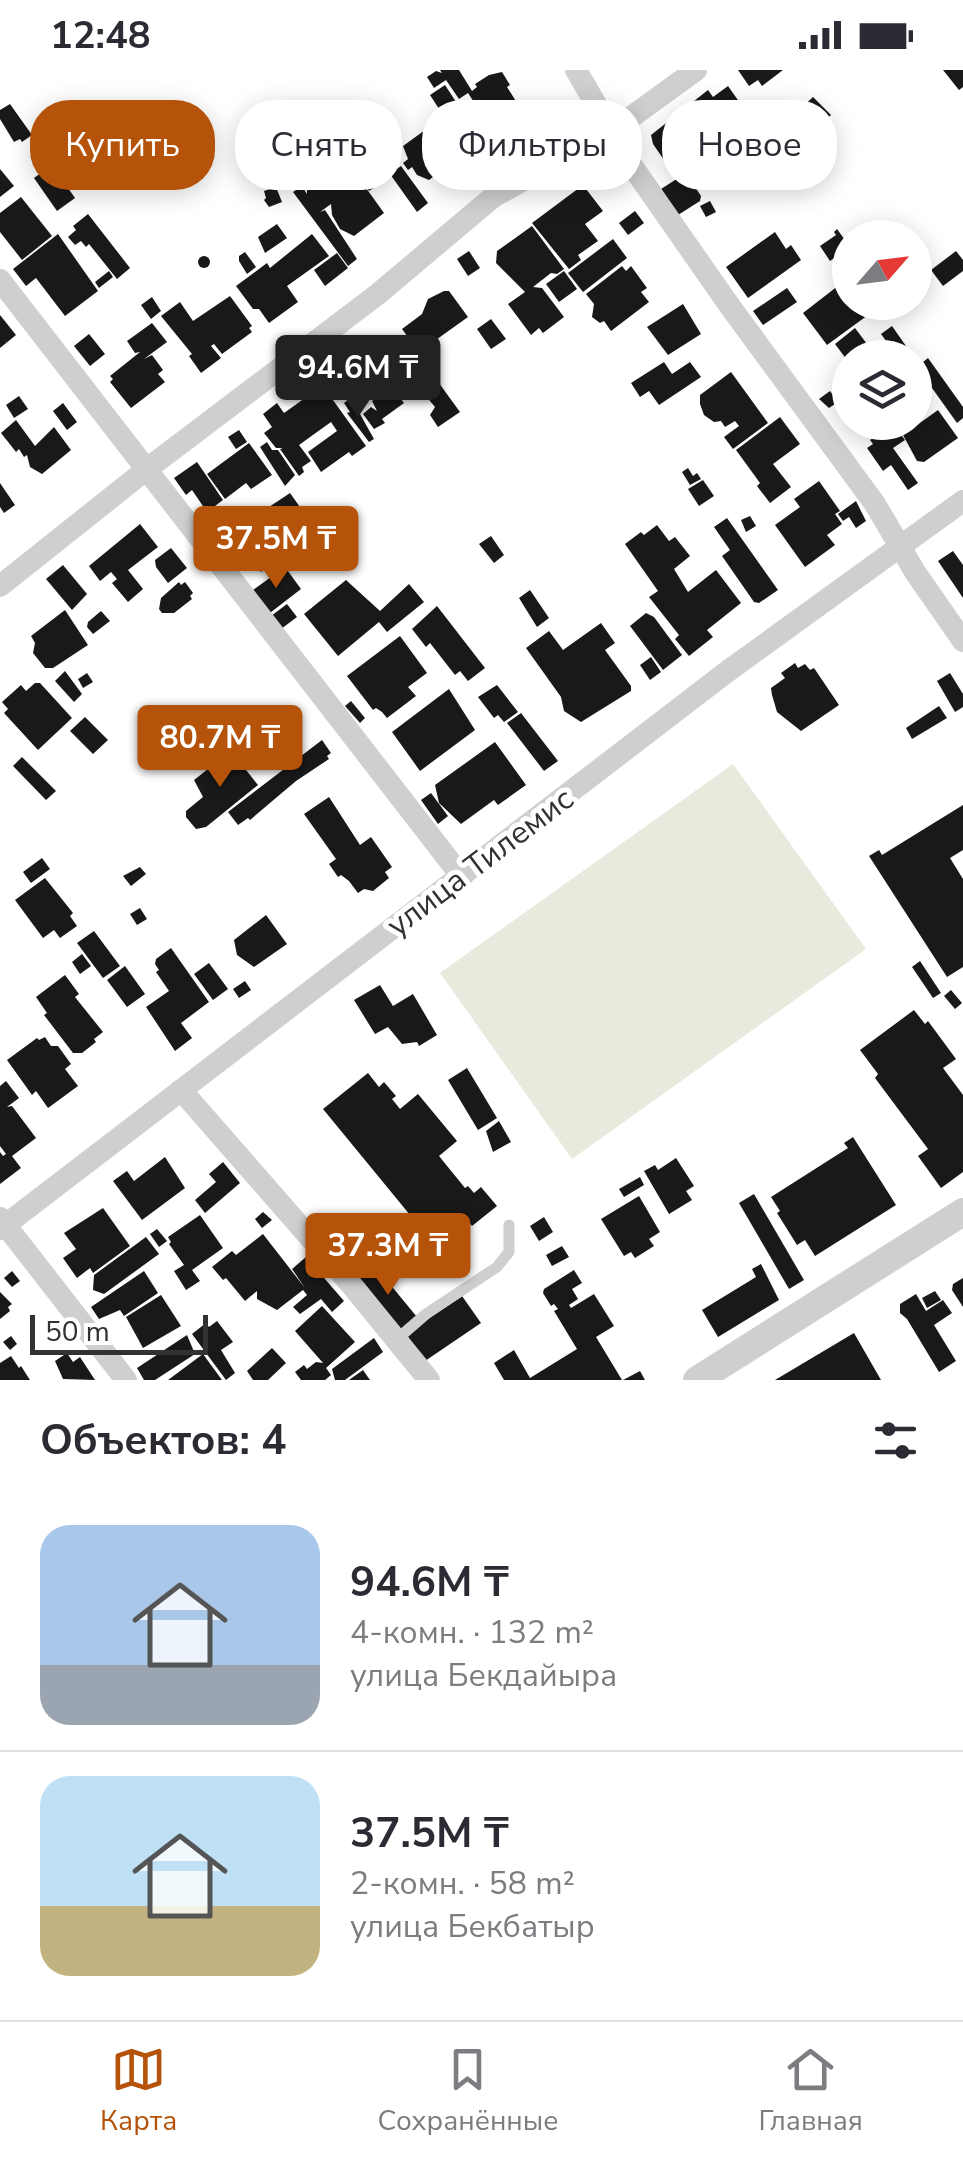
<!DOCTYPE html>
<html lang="ru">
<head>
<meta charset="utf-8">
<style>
  :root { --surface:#fff; --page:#f7f7f7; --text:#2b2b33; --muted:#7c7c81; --line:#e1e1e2; --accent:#b45309 }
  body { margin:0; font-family:"Nunito Sans",sans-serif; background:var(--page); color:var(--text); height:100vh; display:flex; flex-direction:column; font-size:38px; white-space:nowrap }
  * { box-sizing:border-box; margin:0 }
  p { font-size:32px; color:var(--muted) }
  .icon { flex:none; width:55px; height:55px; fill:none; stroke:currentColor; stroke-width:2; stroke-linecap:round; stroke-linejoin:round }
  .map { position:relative; height:1310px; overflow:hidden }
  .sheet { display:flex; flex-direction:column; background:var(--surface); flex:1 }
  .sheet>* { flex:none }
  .banner { position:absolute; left:30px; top:30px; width:905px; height:90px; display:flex; gap:20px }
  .needle { width:65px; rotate:62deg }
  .controls { position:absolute; left:832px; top:150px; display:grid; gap:20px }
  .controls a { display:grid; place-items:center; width:100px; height:100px; border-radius:50%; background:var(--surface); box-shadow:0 5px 25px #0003; font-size:50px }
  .scale { position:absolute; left:30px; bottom:25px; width:178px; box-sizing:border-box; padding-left:10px; border:5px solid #323232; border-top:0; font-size:28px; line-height:35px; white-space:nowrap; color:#323232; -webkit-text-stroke:8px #fff; paint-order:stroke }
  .price { position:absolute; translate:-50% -85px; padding:0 22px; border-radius:10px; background:var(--accent); color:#fff; font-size:32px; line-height:65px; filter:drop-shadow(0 2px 5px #0008) }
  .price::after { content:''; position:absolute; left:50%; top:60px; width:30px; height:22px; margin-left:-15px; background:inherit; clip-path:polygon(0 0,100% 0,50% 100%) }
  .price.on { background:#222; color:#fff }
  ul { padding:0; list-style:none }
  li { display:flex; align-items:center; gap:30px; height:250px; padding:0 40px }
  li+li { border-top:2px solid var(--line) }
  li span { display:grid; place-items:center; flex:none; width:280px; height:200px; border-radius:30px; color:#555 }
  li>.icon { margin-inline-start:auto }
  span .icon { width:120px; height:120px; fill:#fffc; stroke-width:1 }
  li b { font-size:42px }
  h2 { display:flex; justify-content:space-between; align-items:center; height:120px; padding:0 40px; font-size:42px }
  .tag { padding:0 35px; border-radius:40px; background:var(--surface); box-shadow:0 5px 25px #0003; font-size:35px; line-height:90px }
  .tag.on { background:var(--accent); color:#fff }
  .status { display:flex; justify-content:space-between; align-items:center; height:70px; padding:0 50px; background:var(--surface); direction:ltr }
  .status svg { height:28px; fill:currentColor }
  .menu { display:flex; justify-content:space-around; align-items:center; height:140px; border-top:2px solid var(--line); background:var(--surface); font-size:28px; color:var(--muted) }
  .menu a { display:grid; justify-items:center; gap:5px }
  .menu .on { color:var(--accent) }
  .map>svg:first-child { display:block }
  .green { fill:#e6ebdd }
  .building { fill:#191919 }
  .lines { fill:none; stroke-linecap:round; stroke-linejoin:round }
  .service { stroke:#cfcfcf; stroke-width:11 }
  .minor { stroke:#cfcfcf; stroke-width:22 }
  .tertiary { stroke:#cfcfcf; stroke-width:28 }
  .labels { text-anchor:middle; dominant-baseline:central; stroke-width:10; stroke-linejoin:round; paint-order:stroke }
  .street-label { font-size:32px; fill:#323232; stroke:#fff }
</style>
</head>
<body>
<div class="status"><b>12:48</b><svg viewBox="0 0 49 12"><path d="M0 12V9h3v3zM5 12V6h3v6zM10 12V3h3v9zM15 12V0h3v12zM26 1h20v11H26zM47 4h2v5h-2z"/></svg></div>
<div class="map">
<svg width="963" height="1310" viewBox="0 0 963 1310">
  <rect width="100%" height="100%" fill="#fff"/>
  <polygon class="green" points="733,694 866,879 572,1089 440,903"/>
  <g class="building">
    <polygon points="440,0 459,0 472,21 477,17 475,14 489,5 502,2 510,15 507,17 524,44 492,60 468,23 459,29 446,10 434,18 427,7 436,1 442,3"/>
    <polygon points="738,0 783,0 762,16 758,10 749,16"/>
    <polygon points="943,0 963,0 963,17 959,20"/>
    <polygon points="445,15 462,41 453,47 449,41 443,45 430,25"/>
    <polygon points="728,16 786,98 777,105 768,92 762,96 734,57 712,73 704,61 692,70 699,80 671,100 653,74 651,65 708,20 713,27"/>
    <polygon points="813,27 831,45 796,78 781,63 785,59 782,56"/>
    <polygon points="550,30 555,38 567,30 575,41 557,53 548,50 540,37"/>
    <polygon points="10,34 32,65 22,72 20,69 14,72 0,49 0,40"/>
    <polygon points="348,40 368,69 370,62 365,53 375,47 388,79 382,83 376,79 382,88 379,91 390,107 369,121 362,110 364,108 354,114 361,111 384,143 354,166 340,159 332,145 331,134 320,142 325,140 357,189 348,196 293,122 302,116 307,124 307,117 341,93 338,89 356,77 337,46"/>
    <polygon points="432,55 457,89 429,110 417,105 412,97 408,100 403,93 408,89 403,76"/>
    <polygon points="277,73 285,87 274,93 266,79"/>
    <polygon points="714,73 726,91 744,79 760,100 742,112 733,99 708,118 691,92"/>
    <polygon points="52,95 75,128 57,141 34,108"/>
    <polygon points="401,96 428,133 417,142 390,104"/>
    <polygon points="0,99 14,116 0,127"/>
    <polygon points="686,103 701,126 700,131 678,145 661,119"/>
    <polygon points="583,115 603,141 585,154 598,171 578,185 581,190 569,199 532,153"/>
    <polygon points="276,117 282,132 269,137 264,130 266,128 264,121"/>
    <polygon points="21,127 52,166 22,190 0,162 0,143"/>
    <polygon points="710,131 716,142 706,147 700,136"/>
    <polygon points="635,141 644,153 628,165 619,153"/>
    <polygon points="88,144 130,198 117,209 89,174 86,177 81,171 75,175 68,167 76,160 73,156"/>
    <polygon points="277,154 287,168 265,183 258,167"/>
    <polygon points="532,156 564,199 557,204 551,203 533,217 542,218 564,247 543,263 539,258 531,265 508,234 525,222 496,193 497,181"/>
    <polygon points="837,159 850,177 830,191 820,176 836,165 834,162"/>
    <polygon points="775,162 786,179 791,175 801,190 748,228 726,197"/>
    <polygon points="58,164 98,221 65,246 36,208 26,216 13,199"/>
    <polygon points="312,164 329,186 287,216 298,232 269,253 259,239 253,239 236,216 267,193 270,198"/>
    <polygon points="613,169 627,188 583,222 568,203"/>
    <polygon points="469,181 480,198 468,206 457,189"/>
    <polygon points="956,181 963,190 963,201 943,216 931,200"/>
    <polygon points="245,182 256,197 247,204 239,191 239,186"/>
    <polygon points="337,183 348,198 325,216 314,200"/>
    <circle cx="204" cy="192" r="6"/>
    <polygon points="622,196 626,201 631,196 647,218 641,222 649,232 611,261 604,251 600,253 592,247 594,234 586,224"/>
    <polygon points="109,201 113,207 99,218 95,212"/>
    <polygon points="564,201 577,219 559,232 546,214"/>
    <polygon points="843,212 850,221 850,232 858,232 868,245 827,275 803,243"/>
    <polygon points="787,218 797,232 763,255 753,241"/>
    <polygon points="444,221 449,221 468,247 419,282 402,259 422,244 428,229"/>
    <polygon points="230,226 252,256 249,258 252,262 222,284 214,274 211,276 221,288 201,303 189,286 192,284 161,246 180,232 193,251"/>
    <polygon points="152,227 161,241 151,249 141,235"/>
    <polygon points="683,234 701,264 668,285 647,257"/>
    <polygon points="0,245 16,265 0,278"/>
    <polygon points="491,249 506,269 491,279 477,259"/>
    <polygon points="152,253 167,272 144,289 152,285 163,300 158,304 165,312 131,338 110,312 113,309 110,306 140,282 135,283 127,271"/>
    <polygon points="892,256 906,276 901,280 894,271 889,275 881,264"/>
    <polygon points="855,258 867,274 847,290 835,274"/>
    <polygon points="89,264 105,284 90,296 74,276"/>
    <polygon points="389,268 407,294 361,326 347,320 344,305 347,297"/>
    <polygon points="928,288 963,337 963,348 957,353 917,297"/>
    <polygon points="664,292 672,304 690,292 701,307 659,335 649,321 640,327 631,313"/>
    <polygon points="428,298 460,342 438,357 430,345 435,337 412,309"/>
    <polygon points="731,302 768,353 733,379 724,367 739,356 735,351 725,357 721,351 714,352 704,345 700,334 700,325"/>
    <polygon points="315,305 366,376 352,386 349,382 321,402 308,382 337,361 331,352 299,375 311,391 302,397 304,402 299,406 280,379 283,378 276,378 264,363 272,357 263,344 277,333 284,343 319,318 307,325 300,316"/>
    <polygon points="391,316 404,333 382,349 385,353 374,359 363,344 371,337 377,341 372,331"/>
    <polygon points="830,321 838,332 829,338 819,329"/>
    <polygon points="19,326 28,339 14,348 6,335"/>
    <polygon points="351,328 374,369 369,372 347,343 350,342 344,333"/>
    <polygon points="63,333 77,352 67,360 53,341"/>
    <polygon points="938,340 958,368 924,392 917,391 903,365"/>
    <polygon points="780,347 800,374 773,394 791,417 770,433 757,416 760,413 736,380"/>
    <polygon points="16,350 35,376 54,357 71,380 42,404 30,397 27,385 24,387 19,379 16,382 1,363"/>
    <polygon points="893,354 905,370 893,378 918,413 908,420 891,395 883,401 867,378 873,374 870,370"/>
    <polygon points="239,360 247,372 236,379 228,367"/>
    <polygon points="267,372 272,380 278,380 295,405 285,416 260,377"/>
    <polygon points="249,373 272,405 251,419 246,413 225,429 207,404"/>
    <polygon points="197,392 223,430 207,442 192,420 186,425 174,408"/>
    <polygon points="688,398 693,406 697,403 701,409 690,415 682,402"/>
    <polygon points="703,410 714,426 699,436 688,419"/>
    <polygon points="819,411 840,441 835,444 842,454 827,465 835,475 805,497 775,455 800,437 794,429"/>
    <polygon points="0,413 15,435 4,443 0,437"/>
    <polygon points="290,423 324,471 304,486 269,437"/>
    <polygon points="856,431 866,451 856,458 849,447 843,451 838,444"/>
    <polygon points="265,444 273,446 292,477 276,495 270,495 261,502 248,487 241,485 236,474"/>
    <polygon points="750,446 756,456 746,462 741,450"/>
    <polygon points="727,448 778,520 759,533 754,532 722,486 730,480 714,457"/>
    <polygon points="140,454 158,477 128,500 143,519 128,532 112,513 117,509 111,502 100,511 89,496"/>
    <polygon points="657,455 669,471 675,467 690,486 674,499 688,522 716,500 741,533 707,560 713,567 689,586 675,569 679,565 649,527 658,521 625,474 641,462 644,465"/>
    <polygon points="491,466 504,485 494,493 479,474"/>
    <polygon points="171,478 187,498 168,513 156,497 155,490"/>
    <polygon points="953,481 963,495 963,528 938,491"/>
    <polygon points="63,495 87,524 72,540 46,509"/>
    <polygon points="285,497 301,519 266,546 253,520"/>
    <polygon points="346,510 380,541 409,514 424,532 387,562 379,552 338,586 304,544"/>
    <polygon points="179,512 181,515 185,512 193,523 190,526 192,529 174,543 162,543 159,539 161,528"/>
    <polygon points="530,520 549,548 537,557 519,528"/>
    <polygon points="287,534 297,547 281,559 271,546"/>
    <polygon points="437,536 485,598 468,611 460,601 455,605 430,573 426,577 412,559"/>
    <polygon points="65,540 88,575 53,598 45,598 33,583 35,573 31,566"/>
    <polygon points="101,541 110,551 93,564 87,557 88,552"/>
    <polygon points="646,543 654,547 682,585 663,600 630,556"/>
    <polygon points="601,553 615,573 605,580 631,616 631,621 581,652 564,641 561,627 526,578 549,561 563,580"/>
    <polygon points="400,566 427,603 408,617 416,626 387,648 382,642 376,638 373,640 347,606"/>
    <polygon points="651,587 661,602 650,610 640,595"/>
    <polygon points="795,593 798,598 805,594 810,600 814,598 839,635 801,661 777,642 772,625 771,618 785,608 781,603"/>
    <polygon points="65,601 82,624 74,632 55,611"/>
    <polygon points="87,603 93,612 83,618 78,609"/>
    <polygon points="950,603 963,624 963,637 955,642 937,611"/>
    <polygon points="35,613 40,613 72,648 38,680 4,643 8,639 2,632 21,615 26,621"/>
    <polygon points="497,615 518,642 504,652 498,645 494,648 478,627"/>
    <polygon points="449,619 475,660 420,701 392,662"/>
    <polygon points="351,631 365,648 360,653 345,636"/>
    <polygon points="267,636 291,666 269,683 264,683 242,656"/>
    <polygon points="939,636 947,648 912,669 906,658"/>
    <polygon points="521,643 558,691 544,701 507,653"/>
    <polygon points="85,647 108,670 93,684 70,661"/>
    <polygon points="322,670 331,683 327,686 329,689 296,711 250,750 248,748 238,755 228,742"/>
    <polygon points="495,672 526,715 498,735 494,730 461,754 439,733 435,715"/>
    <polygon points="231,681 258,715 206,757 196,759 186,747 186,741 203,727 194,710"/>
    <polygon points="22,687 56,721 46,730 13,696"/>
    <polygon points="431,723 448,746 438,754 421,730"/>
    <polygon points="329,727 360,775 371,767 392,797 385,802 389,808 373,821 364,819 358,823 349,811 341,805 338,807 329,794 336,789 304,744"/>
    <polygon points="963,735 963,780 950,788 963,809 963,897 947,907 869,786 879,780 882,785"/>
    <polygon points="42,788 50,799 31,813 23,802"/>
    <polygon points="140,797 146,804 131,816 123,806"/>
    <polygon points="45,808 73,843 70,846 77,856 60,868 54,860 43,868 15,830"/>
    <polygon points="140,838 147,849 137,855 130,844"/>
    <polygon points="266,845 287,874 254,897 237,885 234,870"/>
    <polygon points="94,861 120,896 103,908 77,873"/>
    <polygon points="171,878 209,932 181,953 192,968 175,981 146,937 169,921 156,902 159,900 155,894 156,889"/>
    <polygon points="82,884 91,896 80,904 72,892"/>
    <polygon points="920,891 941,923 933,928 912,897"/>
    <polygon points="209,893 228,919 213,930 194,904"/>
    <polygon points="125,896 145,924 127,937 107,910"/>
    <polygon points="65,905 79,924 75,927 103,962 94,969 96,972 82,983 73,983 44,945 47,943 36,927"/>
    <polygon points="245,911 251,920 239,928 233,919"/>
    <polygon points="380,915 393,936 413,924 437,965 419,976 417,972 402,974 388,957 375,964 354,930"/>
    <polygon points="951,920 962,933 955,939 944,926"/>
    <polygon points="914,940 925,954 928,951 956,989 943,998 963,1025 963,1102 941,1118 918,1086 928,1079 875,1008 878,1004 860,980"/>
    <polygon points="45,967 51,976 58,976 71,994 65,999 78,1016 48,1038 36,1021 32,1025 7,990 37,968 39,970"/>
    <polygon points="467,998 497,1048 478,1060 448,1010"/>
    <polygon points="368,1003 379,1017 384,1012 396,1026 392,1029 400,1039 418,1024 457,1071 439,1086 465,1118 468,1116 474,1123 481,1117 497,1136 472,1156 466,1149 443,1167 445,1170 440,1175 436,1171 433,1173 323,1039"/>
    <polygon points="6,1011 19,1028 7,1037 12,1036 36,1068 12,1086 21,1098 0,1114 0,1082 3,1086 6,1084 0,1076 0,1016"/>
    <polygon points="499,1051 511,1072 493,1082 486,1061"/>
    <polygon points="853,1067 896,1135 815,1186 805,1170 797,1175 777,1143 780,1141 771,1127 848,1078 844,1073"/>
    <polygon points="165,1087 185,1118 142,1150 113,1111 127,1101 134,1111"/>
    <polygon points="676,1088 694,1116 686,1121 692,1130 669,1144 644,1101 655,1095 658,1100"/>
    <polygon points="223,1092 240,1113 205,1143 195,1130 216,1112 209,1104"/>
    <polygon points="640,1107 644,1115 624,1127 619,1119"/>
    <polygon points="754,1124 804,1210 789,1219 739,1133"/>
    <polygon points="639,1126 660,1162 649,1169 654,1176 635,1188 631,1182 624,1186 601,1149"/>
    <polygon points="103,1138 130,1176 93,1203 90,1198 77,1208 63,1188 76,1179 64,1163"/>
    <polygon points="263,1142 272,1150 262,1158 255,1149"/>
    <polygon points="200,1145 223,1178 192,1200 200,1211 186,1220 174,1201 184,1195 169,1174 171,1172 168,1167"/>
    <polygon points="544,1147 553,1162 539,1171 530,1156"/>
    <polygon points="157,1159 167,1171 159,1177 150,1164"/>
    <polygon points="263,1164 305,1218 292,1199 306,1187 344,1231 332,1242 321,1229 300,1244 293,1237 307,1225 303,1220 277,1240 257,1229 257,1221 245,1231 226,1208 223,1210 212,1197 232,1181 236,1185"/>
    <polygon points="146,1167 159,1184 104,1224 93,1220 94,1205"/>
    <polygon points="562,1176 569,1187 552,1196 546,1185"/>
    <polygon points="761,1194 779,1230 718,1267 702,1240 756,1207 752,1199"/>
    <polygon points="375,1196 417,1247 401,1260 360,1208"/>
    <polygon points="574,1200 582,1213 572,1219 578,1229 569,1235 571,1238 594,1224 614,1256 596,1267 622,1310 504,1310 494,1293 514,1280 530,1308 577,1279 554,1241 558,1239 554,1234 551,1236 543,1223 544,1219"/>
    <polygon points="12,1201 20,1211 12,1217 4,1208"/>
    <polygon points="144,1201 158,1223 124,1246 120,1240 99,1249 91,1237"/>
    <polygon points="963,1208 963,1237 952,1220 953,1214"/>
    <polygon points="935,1221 941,1230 927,1238 922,1228"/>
    <polygon points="0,1222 12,1234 8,1237 10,1241 0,1249"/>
    <polygon points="916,1224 926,1241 943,1230 952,1243 934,1255 956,1291 939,1302 907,1249 900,1243 900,1234"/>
    <polygon points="161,1225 181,1256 143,1278 126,1247"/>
    <polygon points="462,1226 481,1253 425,1291 406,1264"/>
    <polygon points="322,1236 355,1272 326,1298 331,1305 325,1310 301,1310 295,1302 304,1295 307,1299 316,1292 323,1293 295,1261"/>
    <polygon points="217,1251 233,1272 221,1280 235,1303 226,1310 192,1264 206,1253 209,1257"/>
    <polygon points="854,1263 881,1310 775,1310"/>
    <polygon points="187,1265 195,1284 155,1310 144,1310 137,1298"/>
    <polygon points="11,1266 17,1274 10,1280 3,1272"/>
    <polygon points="374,1268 383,1282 345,1310 335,1310 332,1299"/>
    <polygon points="272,1278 286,1293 268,1310 253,1310 247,1301"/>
    <polygon points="67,1283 73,1292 80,1287 95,1310 63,1309 55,1291"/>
    <polygon points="203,1284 222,1310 168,1310"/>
    <polygon points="11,1286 19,1298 21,1296 30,1310 0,1310 0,1293"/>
    <polygon points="363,1300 370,1310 349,1310"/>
    <polygon points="640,1301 645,1310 623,1310"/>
  </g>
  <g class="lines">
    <polyline class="service" points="396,1270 426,1244 497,1197 509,1182 509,1155"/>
    <g class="minor">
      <polyline points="576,0 630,93 729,235 875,434 915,502 963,571"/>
      <polyline points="0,210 462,807"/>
      <polyline points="0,516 147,399 378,224 493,127 612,61 696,0"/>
      <polyline points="181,1020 354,1218 429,1310"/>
      <polyline points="0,1148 126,1310"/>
      <polyline points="0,1159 728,601 963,431"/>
    </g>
    <polyline class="tertiary" points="697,1310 963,1142"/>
  </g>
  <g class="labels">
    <g class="street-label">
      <text transform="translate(480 792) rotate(-37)">улица Тилемис</text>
    </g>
  </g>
</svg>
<div class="controls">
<a><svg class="needle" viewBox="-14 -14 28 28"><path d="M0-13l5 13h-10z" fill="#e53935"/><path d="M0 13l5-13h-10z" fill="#7c7c81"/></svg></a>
<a><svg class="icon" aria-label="layers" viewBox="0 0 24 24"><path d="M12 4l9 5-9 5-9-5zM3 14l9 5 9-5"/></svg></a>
</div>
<div class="scale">50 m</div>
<b class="price on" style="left:358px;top:350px">94.6M ₸</b>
<b class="price" style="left:276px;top:521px">37.5M ₸</b>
<b class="price" style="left:220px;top:720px">80.7M ₸</b>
<b class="price" style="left:388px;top:1228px">37.3M ₸</b>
<div class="banner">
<a class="tag on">Купить</a>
<a class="tag">Снять</a>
<a class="tag">Фильтры</a>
<a class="tag">Новое</a>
</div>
</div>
<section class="sheet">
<h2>Объектов: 4<svg class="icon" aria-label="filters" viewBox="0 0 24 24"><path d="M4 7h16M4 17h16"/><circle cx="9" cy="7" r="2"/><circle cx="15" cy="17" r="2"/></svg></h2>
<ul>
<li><span style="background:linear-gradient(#a9c7e8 70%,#9aa5b1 0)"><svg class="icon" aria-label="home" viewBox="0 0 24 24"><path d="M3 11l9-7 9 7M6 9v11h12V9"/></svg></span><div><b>94.6M ₸</b><p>4-комн. · 132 m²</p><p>улица Бекдайыра</p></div></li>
<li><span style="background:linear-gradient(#bfe0f5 65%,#c2b280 0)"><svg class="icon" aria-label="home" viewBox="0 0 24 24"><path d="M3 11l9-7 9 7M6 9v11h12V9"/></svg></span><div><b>37.5M ₸</b><p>2-комн. · 58 m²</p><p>улица Бекбатыр</p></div></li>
</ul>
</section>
<nav class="menu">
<a class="on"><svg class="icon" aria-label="map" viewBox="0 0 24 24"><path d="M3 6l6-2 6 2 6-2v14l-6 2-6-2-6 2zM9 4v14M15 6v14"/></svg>Карта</a>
<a><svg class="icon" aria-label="saved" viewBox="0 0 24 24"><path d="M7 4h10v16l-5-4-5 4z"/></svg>Сохранённые</a>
<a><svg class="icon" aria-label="home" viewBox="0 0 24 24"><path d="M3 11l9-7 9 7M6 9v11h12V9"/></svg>Главная</a>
</nav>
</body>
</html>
